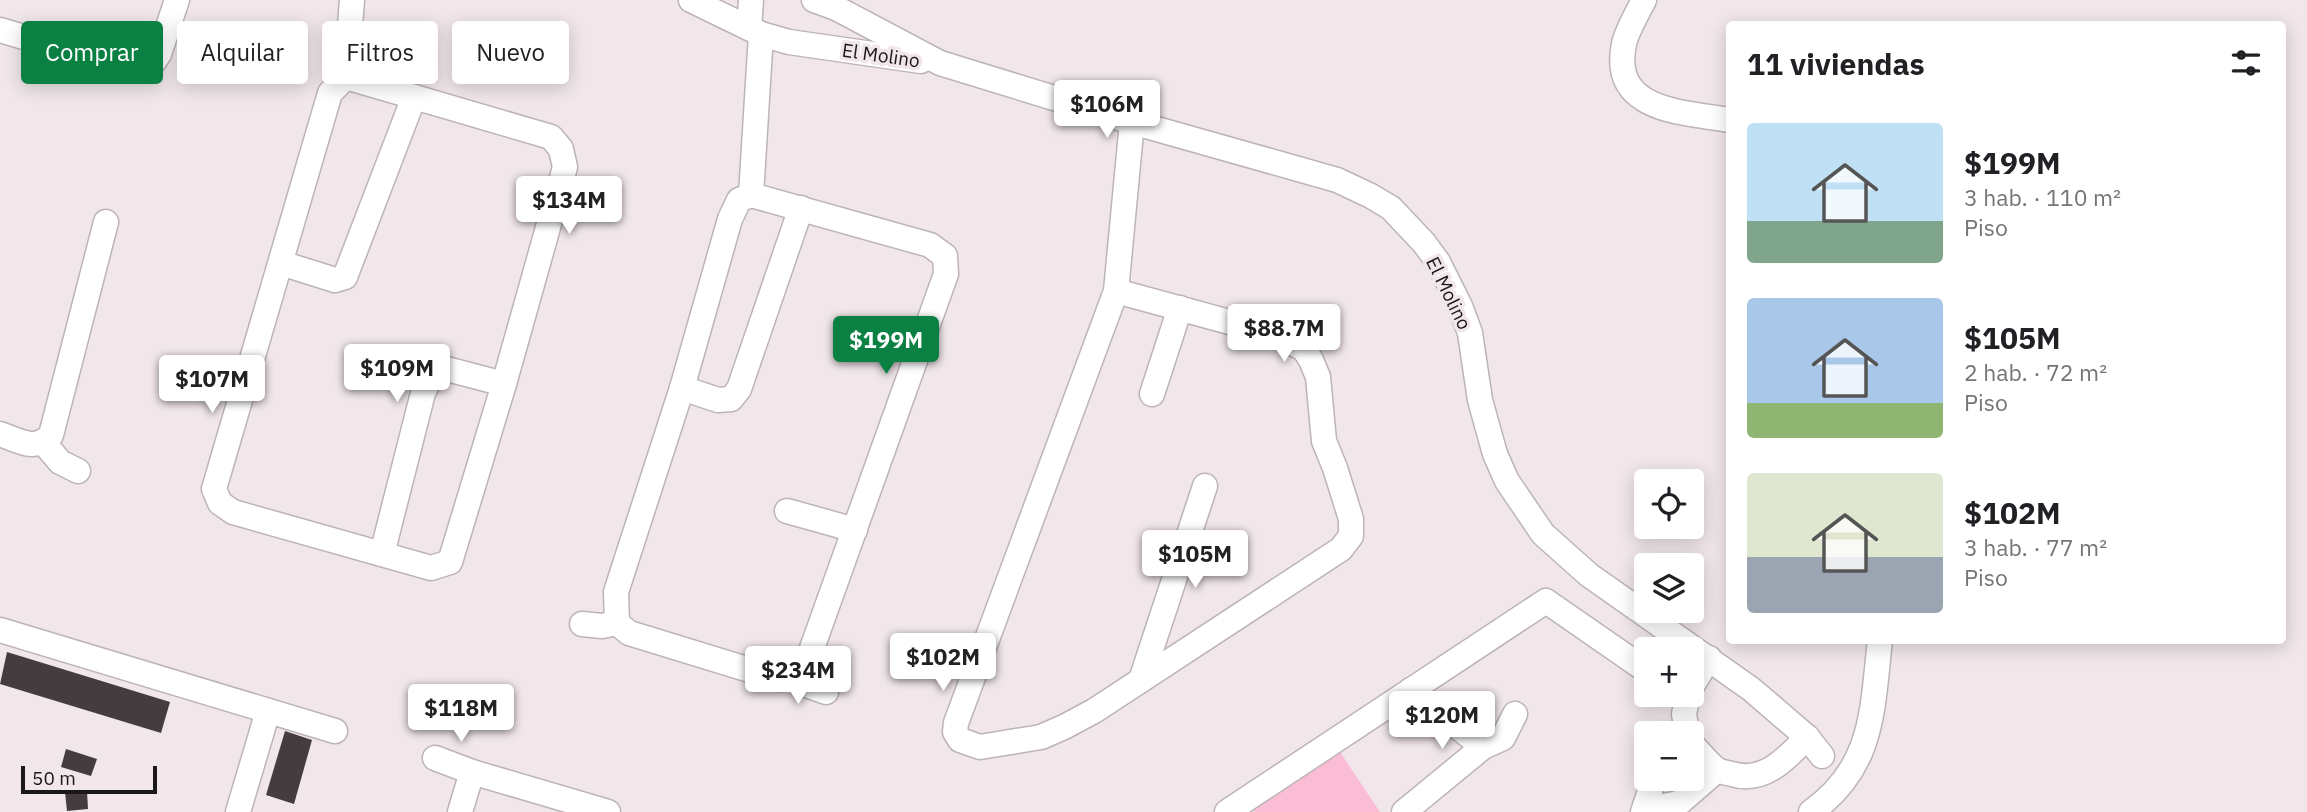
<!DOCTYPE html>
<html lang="es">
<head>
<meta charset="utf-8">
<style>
  :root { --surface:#fff; --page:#f2f2f2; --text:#202124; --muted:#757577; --accent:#0b8043 }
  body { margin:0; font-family:"IBM Plex Sans",sans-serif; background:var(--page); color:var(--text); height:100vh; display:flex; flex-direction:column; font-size:26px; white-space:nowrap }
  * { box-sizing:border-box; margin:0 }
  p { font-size:23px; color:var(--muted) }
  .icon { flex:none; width:38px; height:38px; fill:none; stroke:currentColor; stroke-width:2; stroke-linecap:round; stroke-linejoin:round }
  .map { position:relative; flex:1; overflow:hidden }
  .details { position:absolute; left:1726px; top:21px; width:560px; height:623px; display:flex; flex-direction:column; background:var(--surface); border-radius:7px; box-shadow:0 4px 18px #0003 }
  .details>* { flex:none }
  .guide { position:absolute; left:21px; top:21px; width:665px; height:63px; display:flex; gap:14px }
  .tools { position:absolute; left:1634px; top:469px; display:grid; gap:14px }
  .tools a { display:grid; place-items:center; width:70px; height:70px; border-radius:7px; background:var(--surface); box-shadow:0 4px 18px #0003; font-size:35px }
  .scale { position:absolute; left:21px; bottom:18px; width:136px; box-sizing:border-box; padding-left:7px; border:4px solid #1b1819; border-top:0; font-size:19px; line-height:24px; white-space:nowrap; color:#1b1819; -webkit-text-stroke:5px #f1e7eb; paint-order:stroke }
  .price { position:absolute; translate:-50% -60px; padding:0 16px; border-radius:7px; background:#fff; color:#222; font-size:23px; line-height:46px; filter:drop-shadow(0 2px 4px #0008) }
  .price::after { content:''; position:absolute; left:50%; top:42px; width:21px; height:16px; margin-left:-10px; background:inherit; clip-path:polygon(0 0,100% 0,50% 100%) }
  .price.on { background:var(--accent); color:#fff }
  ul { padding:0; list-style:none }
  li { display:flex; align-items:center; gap:21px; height:175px; padding:0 21px }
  li span { display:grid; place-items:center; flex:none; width:196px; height:140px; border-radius:7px; color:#555 }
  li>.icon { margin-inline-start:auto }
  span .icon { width:84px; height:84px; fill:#fffc; stroke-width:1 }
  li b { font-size:30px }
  h2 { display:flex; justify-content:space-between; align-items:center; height:84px; padding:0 21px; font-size:30px }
  .chip { padding:0 24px; border-radius:7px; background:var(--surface); box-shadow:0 4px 18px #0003; font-size:24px; line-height:63px }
  .chip.on { background:var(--accent); color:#fff }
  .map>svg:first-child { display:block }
  .green { fill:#fbbdd5 }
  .building { fill:#443c3f }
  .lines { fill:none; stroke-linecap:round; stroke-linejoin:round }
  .minor-casing { stroke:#bdb4b7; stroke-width:27 }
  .minor { stroke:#fff; stroke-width:24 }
  .labels { text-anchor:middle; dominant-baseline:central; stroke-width:7; stroke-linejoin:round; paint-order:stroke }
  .street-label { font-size:19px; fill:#1b1819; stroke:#f1e7eb }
</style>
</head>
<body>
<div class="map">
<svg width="2307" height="812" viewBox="0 0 2307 812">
  <rect width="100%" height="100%" fill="#f1e7eb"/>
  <polygon class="green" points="1338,749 1380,812 1255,812 1252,808"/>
  <g class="building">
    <polygon points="7,652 170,702 161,733 0,684"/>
    <polygon points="285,731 312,740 294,804 266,795"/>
    <polygon points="66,749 97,759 91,776 61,767"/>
    <polygon points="87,791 88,809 67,811 65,792"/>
  </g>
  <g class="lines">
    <defs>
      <g id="minor">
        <polyline points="691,0 761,34 789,42 921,61"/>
        <polyline points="814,0 836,8 940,63 1132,122 1337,180 1371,196 1391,208 1424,243 1438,262 1460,306 1470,333 1480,400 1495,454 1507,481 1543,534 1589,575 1751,689 1807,737 1822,756"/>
        <path d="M1644 0C1637 14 1627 30 1624 44 1610 112 1683 112 1729 120"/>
        <polyline points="749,28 751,0"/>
        <polyline points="0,30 134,70 150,67 159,54 177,0"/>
        <polyline points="346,77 551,137 561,149 565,167 504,384 450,562 431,568 233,512 220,503 214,489 330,93 346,77 352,0"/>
        <polygon points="751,195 930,245 945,256 946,274 806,665 792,675 779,679 629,633 617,623 616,592 682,388 730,219 739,200"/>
        <polyline points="751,195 761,34"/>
        <polyline points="281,263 335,280 345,277 414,97"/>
        <polyline points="1116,291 1277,335 1304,349 1311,360 1318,377 1324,441 1335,468 1351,519 1351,536 1341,549 1094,711 1064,727 1041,737 980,747 960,740 955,732 956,723 1116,291 1132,122"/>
        <polyline points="682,388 718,400 731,399 739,389 801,208"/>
        <polyline points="1152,394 1180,308"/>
        <path d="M0 434C20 441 35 452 51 435L106 222"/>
        <polyline points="44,443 60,462 78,471"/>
        <polyline points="787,511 855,530"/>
        <polyline points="382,554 423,393 432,375 443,368 504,384"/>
        <polyline points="582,624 602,626 617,623"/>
        <polyline points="0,630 335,731"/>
        <polyline points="792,675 809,686 826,692"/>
        <polyline points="1141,680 1205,486"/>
        <polyline points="1692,686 1709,658"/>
        <polyline points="1687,733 1684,714 1688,695"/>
        <path d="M1692 745C1700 752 1707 762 1716 769 1720 772 1727 773 1732 774 1764 784 1787 758 1807 737"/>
        <polyline points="1483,747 1503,738 1515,714"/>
        <polyline points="435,758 472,772 608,812"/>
        <polyline points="1645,810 1679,803 1717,770"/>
        <polyline points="238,812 268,711"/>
        <polyline points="460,812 472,772"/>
        <polyline points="1227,812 1546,601 1647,671"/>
        <polyline points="1404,812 1483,747 1411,690"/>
        <polyline points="1643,812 1654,779"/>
        <path d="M1811 812C1874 767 1872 711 1880 640"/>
      </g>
    </defs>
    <use href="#minor" class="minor-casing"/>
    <use href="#minor" class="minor"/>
  </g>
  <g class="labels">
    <g class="street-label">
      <text transform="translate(881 55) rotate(8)">El Molino</text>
      <text transform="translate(1449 293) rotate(64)">El Molino</text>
    </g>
  </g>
</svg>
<div class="tools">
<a><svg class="icon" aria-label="locate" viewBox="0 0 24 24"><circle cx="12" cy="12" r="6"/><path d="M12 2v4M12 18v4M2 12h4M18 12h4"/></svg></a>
<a><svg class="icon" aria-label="layers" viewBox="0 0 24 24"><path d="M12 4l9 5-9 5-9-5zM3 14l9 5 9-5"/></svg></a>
<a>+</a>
<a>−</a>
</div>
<div class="scale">50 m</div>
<b class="price" style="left:1107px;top:140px">$106M</b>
<b class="price" style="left:569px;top:236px">$134M</b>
<b class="price" style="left:1284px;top:364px">$88.7M</b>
<b class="price on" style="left:886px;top:376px">$199M</b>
<b class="price" style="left:397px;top:404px">$109M</b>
<b class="price" style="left:212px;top:415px">$107M</b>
<b class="price" style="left:1195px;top:590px">$105M</b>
<b class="price" style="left:943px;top:693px">$102M</b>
<b class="price" style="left:798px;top:706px">$234M</b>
<b class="price" style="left:461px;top:744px">$118M</b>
<b class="price" style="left:1442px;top:751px">$120M</b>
<div class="guide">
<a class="chip on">Comprar</a>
<a class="chip">Alquilar</a>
<a class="chip">Filtros</a>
<a class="chip">Nuevo</a>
</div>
<section class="details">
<h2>11 viviendas<svg class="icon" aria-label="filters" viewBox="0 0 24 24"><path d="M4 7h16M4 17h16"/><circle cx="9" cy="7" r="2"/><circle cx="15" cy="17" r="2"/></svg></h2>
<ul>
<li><span style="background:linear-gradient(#bfe0f5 70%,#7fa58c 0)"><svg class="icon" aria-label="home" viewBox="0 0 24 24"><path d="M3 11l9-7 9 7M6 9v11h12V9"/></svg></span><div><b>$199M</b><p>3 hab. · 110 m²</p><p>Piso</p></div></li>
<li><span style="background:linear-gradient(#a9c7e8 75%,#8fb573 0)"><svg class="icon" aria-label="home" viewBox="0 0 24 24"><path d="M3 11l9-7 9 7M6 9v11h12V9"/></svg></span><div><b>$105M</b><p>2 hab. · 72 m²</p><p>Piso</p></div></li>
<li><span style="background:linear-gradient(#dfe7d0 60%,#9aa5b1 0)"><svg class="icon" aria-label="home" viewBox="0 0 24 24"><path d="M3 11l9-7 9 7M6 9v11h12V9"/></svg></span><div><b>$102M</b><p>3 hab. · 77 m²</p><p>Piso</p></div></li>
</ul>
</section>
</div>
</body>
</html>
